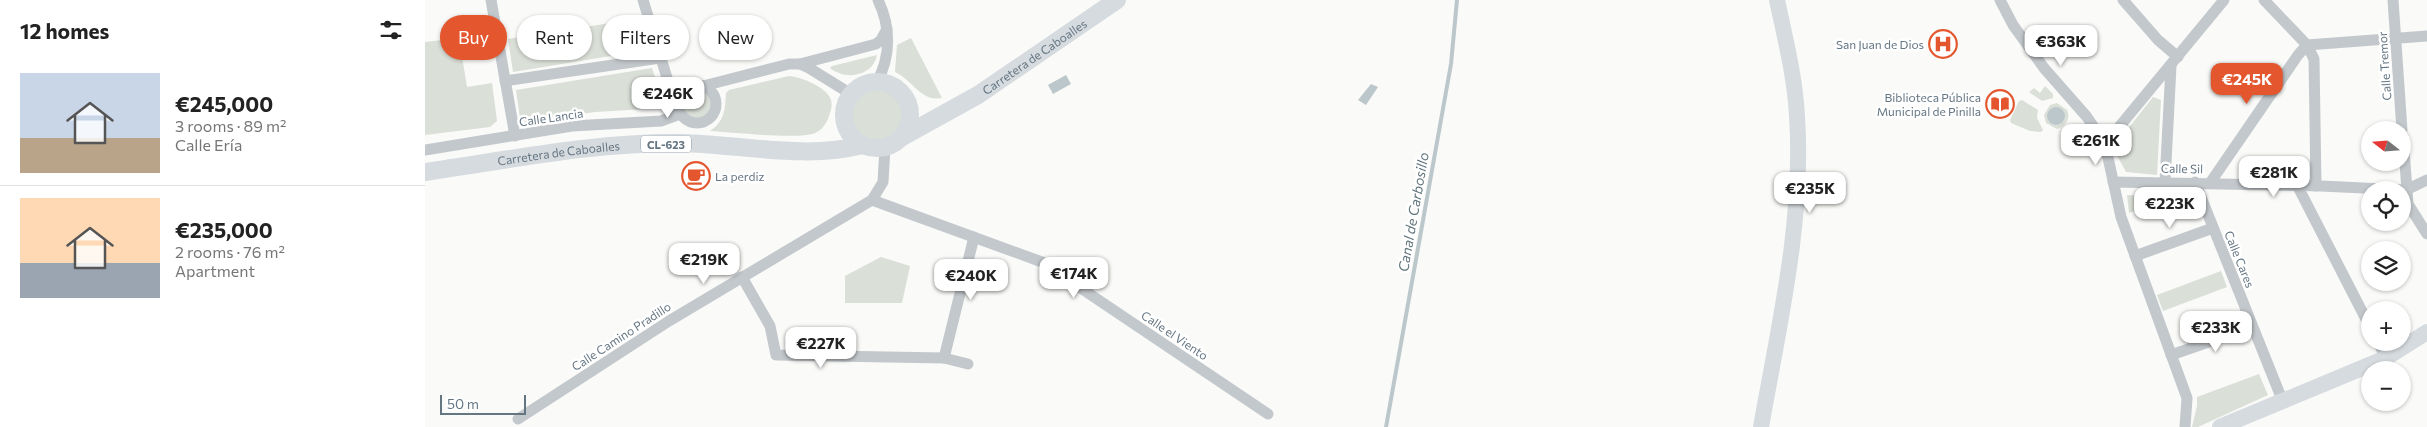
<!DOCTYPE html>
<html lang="en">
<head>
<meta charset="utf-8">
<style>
  :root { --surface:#fff; --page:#f6f6f6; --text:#222; --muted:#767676; --line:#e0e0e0; --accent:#e4572e }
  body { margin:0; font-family:Commissioner,sans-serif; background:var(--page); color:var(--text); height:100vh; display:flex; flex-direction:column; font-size:19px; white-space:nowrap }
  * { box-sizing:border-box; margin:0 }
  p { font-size:16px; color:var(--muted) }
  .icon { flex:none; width:28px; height:28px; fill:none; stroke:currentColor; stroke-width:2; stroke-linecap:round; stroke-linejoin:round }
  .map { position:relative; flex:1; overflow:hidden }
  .side { display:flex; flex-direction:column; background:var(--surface); width:425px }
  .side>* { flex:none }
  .banner { position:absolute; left:15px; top:15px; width:475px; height:45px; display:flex; gap:10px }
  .needle { width:32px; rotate:287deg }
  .tools { position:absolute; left:1936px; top:121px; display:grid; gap:10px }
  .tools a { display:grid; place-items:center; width:50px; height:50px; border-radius:50%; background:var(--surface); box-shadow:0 1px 4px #0004; font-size:25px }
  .scale { position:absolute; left:15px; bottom:12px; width:86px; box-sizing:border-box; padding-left:5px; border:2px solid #657683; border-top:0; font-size:14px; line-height:18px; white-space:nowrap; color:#657683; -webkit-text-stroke:4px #fff; paint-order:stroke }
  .price { position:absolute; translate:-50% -42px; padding:0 11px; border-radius:10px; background:#fff; color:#222; font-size:16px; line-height:32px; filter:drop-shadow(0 1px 2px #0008) }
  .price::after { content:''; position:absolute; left:50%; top:30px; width:15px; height:11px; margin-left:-8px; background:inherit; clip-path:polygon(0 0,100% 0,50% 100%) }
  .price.on { background:var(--accent); color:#fff }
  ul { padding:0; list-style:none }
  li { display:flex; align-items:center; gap:15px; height:125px; padding:0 20px }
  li+li { border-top:1px solid var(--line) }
  li span { display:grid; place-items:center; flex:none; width:140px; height:100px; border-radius:0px; color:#555 }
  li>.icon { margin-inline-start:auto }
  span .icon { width:60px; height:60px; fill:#fffc; stroke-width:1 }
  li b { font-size:21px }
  h2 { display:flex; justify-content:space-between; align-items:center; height:60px; padding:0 20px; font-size:21px }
  .pill { padding:0 18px; border-radius:22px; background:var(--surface); box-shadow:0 1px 4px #0004; font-size:18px; line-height:45px }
  .pill.on { background:var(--accent); color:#fff }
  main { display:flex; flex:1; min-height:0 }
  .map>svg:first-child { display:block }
  .green { fill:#dadfd7; fill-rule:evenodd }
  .water { fill:#bbc7cb }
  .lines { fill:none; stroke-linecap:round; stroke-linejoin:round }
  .stream { stroke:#bbc7cb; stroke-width:4 }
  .street { stroke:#c3c8cc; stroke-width:11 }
  .secondary { stroke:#d6dbdf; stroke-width:16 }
  .primary { stroke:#d6dbdf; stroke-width:18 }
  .labels { text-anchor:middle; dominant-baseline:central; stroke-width:5; stroke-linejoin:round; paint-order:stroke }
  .shield { fill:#fff; stroke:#939fa8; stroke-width:1 }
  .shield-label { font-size:11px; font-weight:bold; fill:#657683 }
  .poi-label { font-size:12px; fill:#657683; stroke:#fff; text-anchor:end }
  .street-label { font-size:12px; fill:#657683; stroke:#fff }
  .water-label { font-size:14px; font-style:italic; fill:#60757c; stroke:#fff }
</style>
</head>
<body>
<main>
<section class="side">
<h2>12 homes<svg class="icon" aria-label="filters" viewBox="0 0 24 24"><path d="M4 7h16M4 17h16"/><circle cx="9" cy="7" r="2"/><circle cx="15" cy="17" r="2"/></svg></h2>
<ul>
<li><span style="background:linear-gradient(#c9d6e8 65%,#b9a48a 0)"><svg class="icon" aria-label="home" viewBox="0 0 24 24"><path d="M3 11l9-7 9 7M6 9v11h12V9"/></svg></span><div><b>€245,000</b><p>3 rooms · 89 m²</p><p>Calle Ería</p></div></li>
<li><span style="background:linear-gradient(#ffd9b3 65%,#9aa5b1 0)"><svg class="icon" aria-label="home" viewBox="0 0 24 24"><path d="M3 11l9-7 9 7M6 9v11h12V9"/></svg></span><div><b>€235,000</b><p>2 rooms · 76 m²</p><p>Apartment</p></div></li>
</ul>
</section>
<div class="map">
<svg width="2002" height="427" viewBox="0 0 2002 427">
  <rect width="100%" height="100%" fill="#fafaf8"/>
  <g class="green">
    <polygon points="211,19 222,50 88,72 83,39"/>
    <polygon points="34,38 42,87 67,83 72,121 65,127 0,135 0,42"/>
    <path d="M486 38 517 98C495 102 488 80 470 72L472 45Z"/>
    <path d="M452 55C448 76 421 81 405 68L407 66Z"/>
    <polygon points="227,68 239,105 238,108 170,112 100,122 95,118 91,90"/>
    <path d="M364 76C376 77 402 87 406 100 408 106 405 113 403 119 400 125 396 131 390 133 375 140 306 132 285 131 300 121 300 109 301 93L304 90Z"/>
    <polygon points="1620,86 1628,94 1628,98 1617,101 1604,92 1609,88 1615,93"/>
    <circle cx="452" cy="115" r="26"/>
    <circle cx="272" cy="104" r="14"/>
    <polygon points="1728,97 1736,100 1732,175 1701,172 1688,148"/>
    <polygon points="1597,100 1613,110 1612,118 1618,130 1616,132 1605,131 1586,123 1585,120 1594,101"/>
    <path d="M1632 103 1642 110C1646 119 1641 126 1632 129L1621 123 1619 115 1625 105ZM1627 108 1637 110 1640 118 1631 125C1622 123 1619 114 1627 108Z"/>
    <polygon points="1702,195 1747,197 1704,213"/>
    <polygon points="456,257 485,266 477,303 420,303 420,276"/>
    <polygon points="1796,271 1802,287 1738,311 1732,295"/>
    <polygon points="1834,374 1843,395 1773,427 1767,427 1772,406 1772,397"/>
  </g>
  <g class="water">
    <polygon points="641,75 646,84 628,94 623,85"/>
    <polygon points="946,84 953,87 941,105 933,100"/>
    <circle cx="1631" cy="116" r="9"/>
  </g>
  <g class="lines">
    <polyline class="stream" points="961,427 1026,64 1032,0"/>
    <g class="street">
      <polyline points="66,0 90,136"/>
      <polyline points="218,0 243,81 256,93"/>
      <polyline points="1575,0 1588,25 1619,68 1662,117 1680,144 1696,217 1762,398 1760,427"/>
      <polyline points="1698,0 1733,40 1753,57"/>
      <polyline points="1839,0 1882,45 1889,59 1891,186"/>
      <polyline points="1968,0 1977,130"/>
      <polyline points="1882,45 2002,36"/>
      <polyline points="375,64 451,44 456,40 462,29"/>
      <polyline points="80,81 235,58"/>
      <path d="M452 82C466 56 466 27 453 0"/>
      <circle cx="272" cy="104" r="19"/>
      <polyline points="278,86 364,64 375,64 384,68 426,94"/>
      <polyline points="1978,136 1983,204 2002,234"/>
      <polyline points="1680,144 1799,0"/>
      <polyline points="0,150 147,126 236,121 255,114"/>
      <polyline points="1688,182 1896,186 1981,190 2002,180"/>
      <polyline points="1740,182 1746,66"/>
      <polyline points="1770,182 1858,402"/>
      <polyline points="1785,183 1873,55 1882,45"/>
      <polyline points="1872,185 1945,327"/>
      <polyline points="447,200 617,262 843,414"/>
      <polyline points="1710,256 1788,228"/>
      <polyline points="317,277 345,326 351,355 519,358 543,364"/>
      <polyline points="1953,342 1961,358"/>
      <polyline points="1746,355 1827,327"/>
      <polyline points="519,358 549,237"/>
      <polyline points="93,419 244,321 447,200 458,182 460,147"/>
    </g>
    <g class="secondary">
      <path d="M1336 427C1354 325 1379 220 1372 116 1370 77 1360 38 1352 0"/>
      <polyline points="1795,427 1961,358 2002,332"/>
    </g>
    <g class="primary">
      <circle cx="452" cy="115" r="33"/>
      <path id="s1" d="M477 137 553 95 692 0"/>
      <path id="s2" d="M0 172C84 160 171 142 256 143 314 144 381 160 437 145"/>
    </g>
  </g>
  <defs>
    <symbol id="hospital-ring" viewBox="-11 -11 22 22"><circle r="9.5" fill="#fff" stroke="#e4572e" stroke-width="1.5"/><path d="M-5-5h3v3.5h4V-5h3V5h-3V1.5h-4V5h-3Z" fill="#e4572e"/></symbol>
    <symbol id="library-ring" viewBox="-11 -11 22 22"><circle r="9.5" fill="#fff" stroke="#e4572e" stroke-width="1.5"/><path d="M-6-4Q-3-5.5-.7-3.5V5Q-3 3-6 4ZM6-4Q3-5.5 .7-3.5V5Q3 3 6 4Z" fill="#e4572e"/></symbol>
    <symbol id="cafe-ring" viewBox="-11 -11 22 22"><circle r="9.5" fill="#fff" stroke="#e4572e" stroke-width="1.5"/><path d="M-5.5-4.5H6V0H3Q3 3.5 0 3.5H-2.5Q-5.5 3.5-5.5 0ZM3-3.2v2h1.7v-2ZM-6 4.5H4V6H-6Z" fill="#e4572e"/></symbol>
  </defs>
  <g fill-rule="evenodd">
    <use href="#hospital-ring" x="1502" y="28" width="32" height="32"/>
    <use href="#library-ring" x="1559" y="88" width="32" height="32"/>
    <use href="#cafe-ring" x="255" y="160" width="32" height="32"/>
  </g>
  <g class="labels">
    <rect class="shield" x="216" y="135.5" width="50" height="17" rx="4"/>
    <g class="shield-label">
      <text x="241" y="144">CL-623</text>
    </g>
    <g class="poi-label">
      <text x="1499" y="44">San Juan de Dios</text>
      <text x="1556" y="97">Biblioteca Pública<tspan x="1556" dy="14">Municipal de Pinilla</tspan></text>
      <text x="290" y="176" text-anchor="start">La perdiz</text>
    </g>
    <g class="street-label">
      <text stroke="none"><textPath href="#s1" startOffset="155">Carretera de Caboalles</textPath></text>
      <text transform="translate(1959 66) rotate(-94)">Calle Tremor</text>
      <text transform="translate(126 117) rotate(-8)">Calle Lancia</text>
      <text stroke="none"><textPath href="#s2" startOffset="135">Carretera de Caboalles</textPath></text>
      <text transform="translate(1757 168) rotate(1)">Calle Sil</text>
      <text transform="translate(1815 259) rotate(68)">Calle Cares</text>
      <text transform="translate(750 335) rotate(34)">Calle el Viento</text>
      <text transform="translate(196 336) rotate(-33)">Calle Camino Pradillo</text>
    </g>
    <g class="water-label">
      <text transform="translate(988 212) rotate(-80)">Canal de Carbosillo</text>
    </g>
  </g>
</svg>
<div class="tools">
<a><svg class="needle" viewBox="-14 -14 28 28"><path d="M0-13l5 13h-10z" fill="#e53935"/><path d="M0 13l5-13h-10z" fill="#767676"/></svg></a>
<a><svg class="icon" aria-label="locate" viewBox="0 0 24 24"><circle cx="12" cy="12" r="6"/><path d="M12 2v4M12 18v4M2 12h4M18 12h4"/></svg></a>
<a><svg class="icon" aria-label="layers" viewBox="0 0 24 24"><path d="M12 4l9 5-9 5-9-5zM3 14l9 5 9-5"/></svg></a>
<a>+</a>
<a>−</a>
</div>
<div class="scale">50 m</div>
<b class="price" style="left:1636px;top:67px">€363K</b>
<b class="price on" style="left:1822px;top:105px">€245K</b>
<b class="price" style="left:243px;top:119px">€246K</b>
<b class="price" style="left:1671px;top:166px">€261K</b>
<b class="price" style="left:1849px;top:198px">€281K</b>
<b class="price" style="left:1385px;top:214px">€235K</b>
<b class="price" style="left:1745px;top:229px">€223K</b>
<b class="price" style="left:279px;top:285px">€219K</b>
<b class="price" style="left:649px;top:299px">€174K</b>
<b class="price" style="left:546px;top:301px">€240K</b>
<b class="price" style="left:1791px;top:353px">€233K</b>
<b class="price" style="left:396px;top:369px">€227K</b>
<div class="banner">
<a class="pill on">Buy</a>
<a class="pill">Rent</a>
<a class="pill">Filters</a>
<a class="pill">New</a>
</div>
</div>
</main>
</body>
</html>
